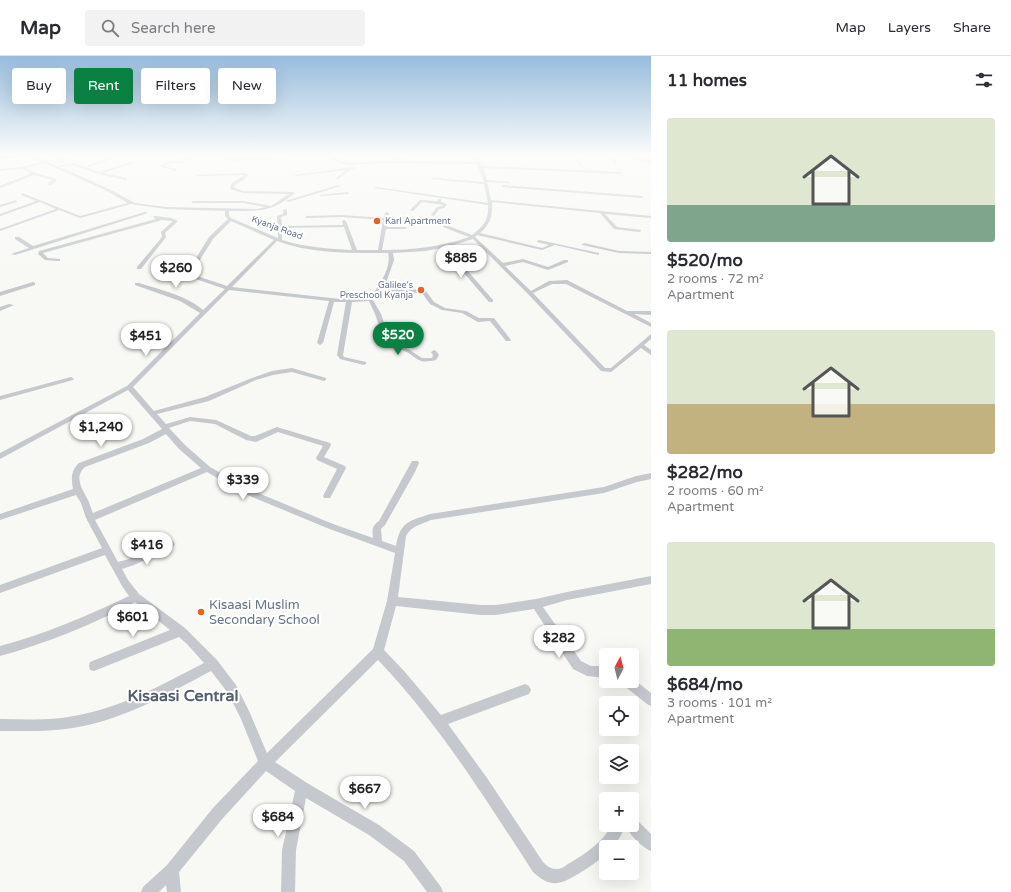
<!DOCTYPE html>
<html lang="en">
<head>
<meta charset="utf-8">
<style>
  :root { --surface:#fff; --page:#f2f2f3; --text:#2b2b33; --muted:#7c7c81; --line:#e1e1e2; --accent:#0b8043 }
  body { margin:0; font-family:"Varela Round",sans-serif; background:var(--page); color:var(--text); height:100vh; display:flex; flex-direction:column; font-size:15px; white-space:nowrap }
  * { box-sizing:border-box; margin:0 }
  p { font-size:13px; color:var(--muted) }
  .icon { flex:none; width:22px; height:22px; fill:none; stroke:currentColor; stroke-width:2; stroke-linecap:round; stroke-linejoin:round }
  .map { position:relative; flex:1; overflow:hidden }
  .side { display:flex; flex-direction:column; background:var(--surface); width:360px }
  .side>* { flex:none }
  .hud { position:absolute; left:12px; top:12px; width:380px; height:36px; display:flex; gap:8px }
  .needle { width:26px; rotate:7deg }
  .controls { position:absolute; left:599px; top:592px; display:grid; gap:8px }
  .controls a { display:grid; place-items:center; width:40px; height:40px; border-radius:4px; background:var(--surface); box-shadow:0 4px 16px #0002; font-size:20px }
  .price { position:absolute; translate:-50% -34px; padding:0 9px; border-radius:14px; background:#fff; color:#222; font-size:13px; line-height:26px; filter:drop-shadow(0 1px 2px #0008) }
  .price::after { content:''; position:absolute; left:50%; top:24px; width:12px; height:9px; margin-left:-6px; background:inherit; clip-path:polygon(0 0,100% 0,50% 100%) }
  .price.selected { background:var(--accent); color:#fff }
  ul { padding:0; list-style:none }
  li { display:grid; align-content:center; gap:8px; height:212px; padding:0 16px }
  li span { display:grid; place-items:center; height:124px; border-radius:4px; color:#555 }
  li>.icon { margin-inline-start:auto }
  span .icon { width:72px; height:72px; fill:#fffc; stroke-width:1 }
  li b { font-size:17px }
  h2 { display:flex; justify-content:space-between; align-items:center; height:48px; padding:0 16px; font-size:17px }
  .tag { padding:0 14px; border-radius:4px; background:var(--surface); box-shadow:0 4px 16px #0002; font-size:14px; line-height:36px }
  .tag.selected { background:var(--accent); color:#fff }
  header { display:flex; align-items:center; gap:24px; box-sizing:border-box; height:56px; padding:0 20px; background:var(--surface); border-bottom:1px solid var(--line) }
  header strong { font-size:19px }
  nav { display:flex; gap:22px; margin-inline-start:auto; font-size:14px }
  .search { width:280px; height:36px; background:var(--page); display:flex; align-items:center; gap:10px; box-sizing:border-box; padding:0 14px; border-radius:4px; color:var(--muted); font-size:15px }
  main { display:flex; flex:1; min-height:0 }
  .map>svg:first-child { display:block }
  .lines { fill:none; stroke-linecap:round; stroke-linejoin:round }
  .street { fill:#c5c8cc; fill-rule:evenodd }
  .poi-dot { fill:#eb6122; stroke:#fff; stroke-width:1.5 }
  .labels { text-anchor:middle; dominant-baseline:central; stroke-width:4; stroke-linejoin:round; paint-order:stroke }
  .far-poi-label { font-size:9px; fill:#657587; stroke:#fff; text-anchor:start }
  .far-street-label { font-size:9px; fill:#657587; stroke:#fff }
  .near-poi-label { font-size:13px; fill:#657587; stroke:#fff; text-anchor:start }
  .near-quarter-label { font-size:16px; font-weight:bold; fill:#545f6c; stroke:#fff }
</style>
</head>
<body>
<header>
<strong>Map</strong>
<div class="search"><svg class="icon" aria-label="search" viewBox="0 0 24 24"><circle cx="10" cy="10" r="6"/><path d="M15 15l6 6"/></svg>Search here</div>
<nav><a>Map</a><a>Layers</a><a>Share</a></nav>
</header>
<main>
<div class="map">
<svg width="651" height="836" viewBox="0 0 651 836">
  <rect width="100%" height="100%" fill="#f8f8f5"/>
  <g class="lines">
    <g class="street">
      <path d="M30 98 57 110 74 107 100 116 133 105V107L103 117 127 122 126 124 98 118 74 109 60 111 109 133 135 147 166 151 257 153 266 151 243 147H193L191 146 193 145H243L271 150 289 138 243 137 230 133 231 128 244 119 198 120 196 119 246 117 248 119 246 122 234 130 233 131 243 135 293 136 295 137C271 157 258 155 229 155V160L231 162 278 182 277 160 283 158 284 153 287 154V159L281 161 282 170 343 169 342 165 344 164 346 165 357 194H378L383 164 342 161 307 162 305 161 307 160 342 159 384 162 385 157 387 156 389 157 388 162 405 161 407 162 388 165 387 171H405L407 172 405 173H386L382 194C412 194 441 191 469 181L443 171 445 166 448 167 446 169 472 179C484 170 489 164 488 149L374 132 376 131 488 147 484 128 431 123 433 122 484 126 477 108 378 107 348 109 338 107 330 101 331 98H334L333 100 340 105 348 107 400 105 387 98H390L405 105 476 106 471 98H474L482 110 623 116 622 118 483 112 487 124 511 126 509 127 487 126 491 144 651 160V162L605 158 617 171 641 174V175L639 176 614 173 600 157 492 146C493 159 490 169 480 177L542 192 549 189 537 186V185L539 184 599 197V199L555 189 542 194 477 179 475 181 503 207 523 203 548 211 564 204H568V206L548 214 523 206 505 210 531 235 549 225 567 224 627 255H651V259L634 258 651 267V271L566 228H552L533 237 605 312H611L651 278V283L644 289 651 294V299L641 292 611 316 601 315 528 238 473 183 447 191 493 244V246H489L442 192 425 195 393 197 394 204 386 227 381 234 390 232 424 234 426 235 434 246 445 252 466 255 479 262H494L511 284 510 285H506L490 265 478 266 462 257 442 254 430 248 422 237 390 236 379 237 373 244 381 258 391 288 405 291 422 302H432L433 299 431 296 434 294 436 295 439 299 436 304C415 309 418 300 402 294 397 292 391 292 386 290L375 258 369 245 352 246 343 299 344 301 366 306V308L364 309 340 303 337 299 346 246H334L323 287 320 289 317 287 329 245 229 234 133 331 154 355 205 341 252 322 272 315 292 312 326 322V324L324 325 292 316 273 319 256 324 209 345 157 358 166 368 190 361 216 364 251 380H255L277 371 330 387 331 389 324 401 345 410 346 412 330 442H324L323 440 337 413 317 404 316 402 323 390 278 376 256 386 246 384 215 368 190 365 169 372 185 389 210 411 251 434 333 468 373 482C372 473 372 470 379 465L412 405H418L419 407 415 416 385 469 381 473 382 485 396 490C400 466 409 465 430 458L604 431 636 420 651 417V423L637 426 604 437 431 464C422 468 411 470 406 480L398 541 481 549H496L536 543 567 536 651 520V528L567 544 543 551 581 605 591 610H606V622L587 620 573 613 534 553 496 559H481L396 550 384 594 405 616 441 659 525 628 529 630 531 634 529 638 448 668 487 722 543 806C547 810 551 813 556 813 561 813 564 811 568 808 585 798 602 787 612 769H632V762L637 764 651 778V795C642 791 629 779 626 769L620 781 613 791H606V798C597 806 588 812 578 818 560 829 550 832 533 816 485 742 439 668 378 604L275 706 307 727 379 769 414 795 441 831 443 836H427L404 805 369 779 306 742 296 794 295 836H281L282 794 295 735 266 715 223 762 179 816 181 836H167L166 829 159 836H141L143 831 167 809 213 752 258 705 241 663 228 637 211 615C168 638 123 664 73 672 49 676 25 675 0 675V663C25 663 49 665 74 660 121 652 163 628 204 607L187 588 179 581 94 615 90 614 89 610 90 606 170 574 135 546C92 569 47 587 0 600V590C45 578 87 560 129 540L122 530 105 499 0 537V529L102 492 86 462 81 447 76 439 0 464V458L73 433C71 423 71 414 79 407L143 383 162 373 128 334 0 403V397L127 330 200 257 180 245 135 229V227H139C160 234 186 239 203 254L225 233 187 220V217L209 181 228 163 225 160V155L166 153 131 148 80 162 59 154 0 175V173L56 153 40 146 0 160V158L36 145 21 139 22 137 80 160 128 147 107 135 45 107 25 112 36 117 56 123V125L51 129 48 128 52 124 34 119 0 132V130L32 117 22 113 0 115V113L22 111 42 106 30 100 0 103V101ZM231 165 274 184 227 230 191 218 213 183ZM344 171 352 194C329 193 305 191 282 184V172ZM277 185C312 198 351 197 388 197 392 212 379 229 371 241L366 242 340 243 232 231ZM166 378 179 393 201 412 93 457C91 453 90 448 88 444 83 434 73 421 85 411L149 387ZM207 416 245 438 327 472 395 497 387 545 373 593 267 697 249 655 236 629 217 604 185 572 139 538 128 524 122 513 134 509 173 491 175 488 173 485 170 484 167 485 129 503 118 506 95 464Z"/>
      <path d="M44 98C50 98 54 102 60 103 69 104 81 97 92 98L62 104 65 106 63 107Z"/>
      <polygon points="104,98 107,98 116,102 88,111 88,109 111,102"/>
      <polygon points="195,98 199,98 181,107 171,107 164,110 176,113 176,115 159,110 171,105 179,105"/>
      <polygon points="214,98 218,98 232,103 291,103 232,105"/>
      <polygon points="571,98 574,98 582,109 580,109"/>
      <polygon points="594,98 641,98 613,99 617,107 615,108 610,99"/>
      <polygon points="631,100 651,105 651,107 630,102"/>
      <polygon points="354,111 355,113 351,113 337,124 336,122 347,114 296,120 294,119"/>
      <polygon points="338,129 341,130 288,146 285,145"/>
      <polygon points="503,129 642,140 644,141 642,142 502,131"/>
      <polygon points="348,136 349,138 321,140 319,139"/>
      <polygon points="439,143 441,143 441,146 447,148 444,152 439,153 434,160 431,159 437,151 442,150 443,149 422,146 413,155 410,154 420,144 437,145"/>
      <polygon points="16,144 17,146 0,151 0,149"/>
      <polygon points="145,156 148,157 15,199 11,198 29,192 15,183 15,181 19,181 33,190"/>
      <polygon points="155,160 171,162 178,165 165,177 166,181 141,213 137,213 137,211 162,181 161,176 173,165 162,164 43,197 48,202 60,203 60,205 58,205 45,204 38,198 39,195 156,163 153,161"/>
      <polygon points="584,187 619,195 651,196 651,198 619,197 582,189 582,188"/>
      <polygon points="33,226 35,227 35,229 0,240 0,236"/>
      <polygon points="9,248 14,249 0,255 0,251"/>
      <polygon points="71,321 74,323 73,324 0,344 0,340"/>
      <polygon points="632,622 651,637 651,650 647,648 623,629 621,625 632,625"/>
    </g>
  </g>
  <linearGradient id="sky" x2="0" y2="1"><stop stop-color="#97bcdd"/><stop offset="0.46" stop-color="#fcfcfa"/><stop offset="1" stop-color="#fcfcfa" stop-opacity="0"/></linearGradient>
  <rect width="651" height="215" fill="url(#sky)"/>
  <g class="poi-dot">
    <circle cx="377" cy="165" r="4"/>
    <circle cx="421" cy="234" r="4"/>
    <circle cx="201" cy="556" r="4"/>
  </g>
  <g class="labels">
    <g class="far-poi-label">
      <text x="385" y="165">Karl Apartment</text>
      <text x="413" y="229" text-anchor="end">Galilee's<tspan x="413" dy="10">Preschool Kyanja</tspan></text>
    </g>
    <g class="far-street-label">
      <text transform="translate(277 172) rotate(20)">Kyanja Road</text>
    </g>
    <g class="near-poi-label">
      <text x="209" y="549">Kisaasi Muslim<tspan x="209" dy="15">Secondary School</tspan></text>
    </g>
    <g class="near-quarter-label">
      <text x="183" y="640">Kisaasi Central</text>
    </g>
  </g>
</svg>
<div class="controls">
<a><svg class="needle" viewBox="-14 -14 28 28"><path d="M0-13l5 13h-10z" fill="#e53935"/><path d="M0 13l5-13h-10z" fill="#7c7c81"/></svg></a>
<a><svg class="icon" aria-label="locate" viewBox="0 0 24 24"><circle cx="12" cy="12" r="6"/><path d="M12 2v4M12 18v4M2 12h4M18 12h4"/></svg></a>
<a><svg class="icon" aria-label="layers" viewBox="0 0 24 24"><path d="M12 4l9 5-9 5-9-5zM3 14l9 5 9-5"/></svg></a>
<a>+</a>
<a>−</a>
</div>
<b class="price" style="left:461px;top:223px">$885</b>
<b class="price" style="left:176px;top:233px">$260</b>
<b class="price selected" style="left:398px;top:300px">$520</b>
<b class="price" style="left:146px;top:301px">$451</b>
<b class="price" style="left:101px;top:392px">$1,240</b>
<b class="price" style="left:243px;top:445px">$339</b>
<b class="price" style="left:147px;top:510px">$416</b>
<b class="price" style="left:133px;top:582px">$601</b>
<b class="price" style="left:559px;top:603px">$282</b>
<b class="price" style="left:365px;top:754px">$667</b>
<b class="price" style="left:278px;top:782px">$684</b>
<div class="hud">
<a class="tag">Buy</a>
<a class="tag selected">Rent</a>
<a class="tag">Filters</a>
<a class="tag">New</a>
</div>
</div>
<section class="side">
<h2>11 homes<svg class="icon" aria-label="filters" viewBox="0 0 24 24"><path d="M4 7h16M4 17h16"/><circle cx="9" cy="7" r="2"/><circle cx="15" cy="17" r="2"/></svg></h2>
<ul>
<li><span style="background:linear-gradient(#dfe7d0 70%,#7fa58c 0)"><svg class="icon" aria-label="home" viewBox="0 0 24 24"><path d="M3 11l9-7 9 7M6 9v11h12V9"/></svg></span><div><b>$520/mo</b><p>2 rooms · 72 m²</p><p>Apartment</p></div></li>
<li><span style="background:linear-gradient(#dfe7d0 60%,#c2b280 0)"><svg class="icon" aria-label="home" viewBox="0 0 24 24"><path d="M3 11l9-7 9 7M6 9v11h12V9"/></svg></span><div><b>$282/mo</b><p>2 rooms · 60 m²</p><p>Apartment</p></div></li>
<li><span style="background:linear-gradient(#dfe7d0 70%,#8fb573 0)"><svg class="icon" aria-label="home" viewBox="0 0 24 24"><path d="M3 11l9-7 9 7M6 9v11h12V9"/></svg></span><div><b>$684/mo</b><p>3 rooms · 101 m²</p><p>Apartment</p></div></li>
</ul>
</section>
</main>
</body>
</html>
